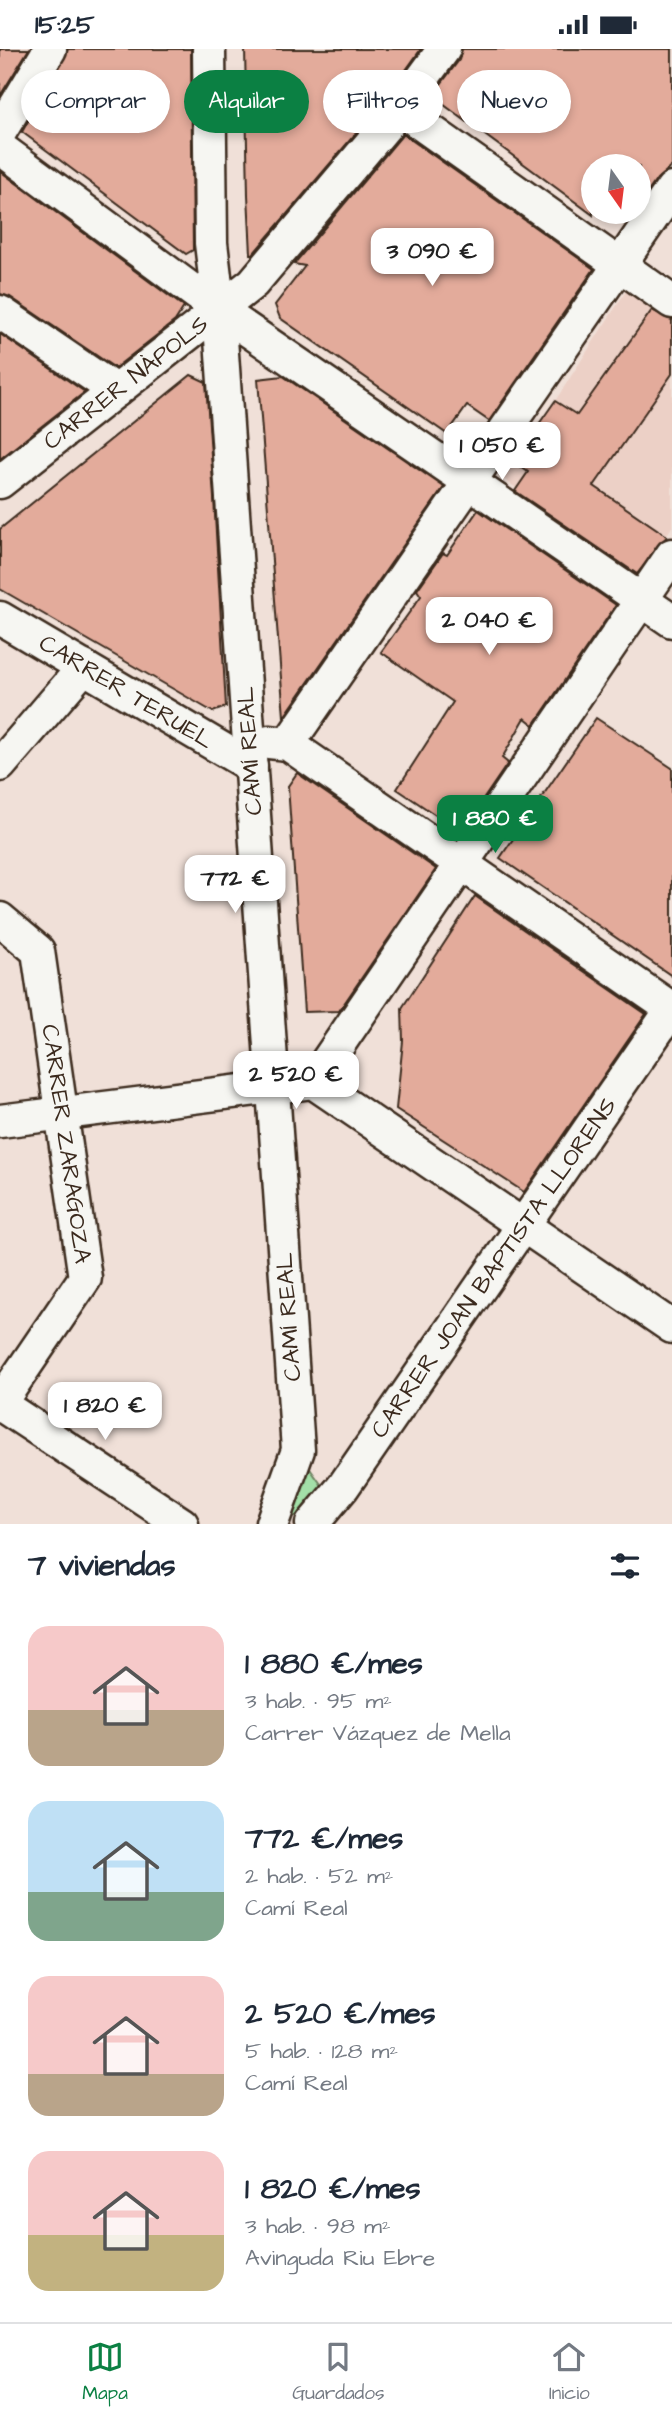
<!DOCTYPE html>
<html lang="es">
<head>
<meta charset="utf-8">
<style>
  :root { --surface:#fff; --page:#f2f2f3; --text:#1f2937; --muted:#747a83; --line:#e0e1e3; --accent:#0b8043 }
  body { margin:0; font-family:"Architects Daughter",sans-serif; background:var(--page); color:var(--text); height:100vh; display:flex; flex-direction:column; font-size:26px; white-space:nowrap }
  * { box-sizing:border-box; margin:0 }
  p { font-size:23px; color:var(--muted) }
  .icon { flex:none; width:38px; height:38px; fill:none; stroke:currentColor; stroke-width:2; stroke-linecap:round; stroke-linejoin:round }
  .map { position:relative; height:1475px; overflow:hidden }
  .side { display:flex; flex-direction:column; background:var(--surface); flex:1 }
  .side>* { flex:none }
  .guide { position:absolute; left:21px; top:21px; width:630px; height:63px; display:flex; gap:14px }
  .needle { width:46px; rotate:166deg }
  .buttons { position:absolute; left:581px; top:105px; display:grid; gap:14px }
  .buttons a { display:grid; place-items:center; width:70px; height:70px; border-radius:50%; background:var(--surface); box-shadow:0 4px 10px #0003; font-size:35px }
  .price { position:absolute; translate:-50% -60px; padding:0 16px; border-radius:14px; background:#fff; color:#222; font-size:23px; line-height:46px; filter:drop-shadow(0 2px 4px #0008) }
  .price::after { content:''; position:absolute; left:50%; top:42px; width:21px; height:16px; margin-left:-10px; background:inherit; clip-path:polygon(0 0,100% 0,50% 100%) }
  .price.active { background:var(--accent); color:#fff }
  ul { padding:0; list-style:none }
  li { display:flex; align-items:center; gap:21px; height:175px; padding:0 28px }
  li span { display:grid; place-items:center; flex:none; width:196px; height:140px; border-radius:21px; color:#555 }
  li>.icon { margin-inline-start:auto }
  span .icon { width:84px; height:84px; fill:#fffc; stroke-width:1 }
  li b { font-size:30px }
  h2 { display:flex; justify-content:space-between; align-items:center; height:84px; padding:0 28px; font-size:30px }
  .pill { padding:0 24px; border-radius:32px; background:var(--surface); box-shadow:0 4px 10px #0003; font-size:24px; line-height:63px }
  .pill.active { background:var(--accent); color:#fff }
  .status { display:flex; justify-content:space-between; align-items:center; height:49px; padding:0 35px; background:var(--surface); direction:ltr }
  .status svg { height:19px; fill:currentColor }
  .dock { display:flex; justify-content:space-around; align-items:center; height:98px; border-top:2px solid var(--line); background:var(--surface); font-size:19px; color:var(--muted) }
  .dock a { display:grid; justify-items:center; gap:4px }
  .dock .active { color:var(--accent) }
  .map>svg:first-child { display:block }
  .built { fill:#ecd0c6 }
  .green { fill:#a3e0a8; stroke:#6f8563; stroke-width:2 }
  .building { fill:#e3ab9b; stroke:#3b2a1e; stroke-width:2 }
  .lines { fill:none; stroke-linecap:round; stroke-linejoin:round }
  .minor-casing { stroke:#3b2a1e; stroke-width:37 }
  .minor { stroke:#f6f6f2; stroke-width:32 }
  .labels { text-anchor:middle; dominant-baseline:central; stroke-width:5; stroke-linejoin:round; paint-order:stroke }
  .street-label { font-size:24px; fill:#3b2a1e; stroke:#f6f6f2 }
</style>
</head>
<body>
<div class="status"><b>15:25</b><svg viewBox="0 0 49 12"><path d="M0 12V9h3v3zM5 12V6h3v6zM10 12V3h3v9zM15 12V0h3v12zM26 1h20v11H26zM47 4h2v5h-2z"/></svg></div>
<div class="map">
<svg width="672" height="1475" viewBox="0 0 672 1475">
  <rect width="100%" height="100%" fill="#f0e0d8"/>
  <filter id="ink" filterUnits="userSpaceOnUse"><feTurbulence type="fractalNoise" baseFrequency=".0143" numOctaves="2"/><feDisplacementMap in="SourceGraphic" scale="14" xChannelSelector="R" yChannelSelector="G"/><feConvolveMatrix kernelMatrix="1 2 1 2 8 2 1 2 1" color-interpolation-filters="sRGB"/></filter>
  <g filter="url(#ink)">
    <polygon class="built" points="628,239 672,270 672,478 640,525 499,427 555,352"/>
    <polygon class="green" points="308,1417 323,1438 298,1468 291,1466"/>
    <g class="building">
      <polygon points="0,0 29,0 0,47"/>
      <polygon points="68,0 191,0 193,201 186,205 22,83"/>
      <polygon points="245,0 421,0 386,49 253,205 251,205 248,146"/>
      <polygon points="462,0 672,0 672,117 657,130 639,156 639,117 593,117 593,166 432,47 459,11"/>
      <polygon points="403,85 594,220 489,372 467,357 447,385 280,269 275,256 305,217 294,215"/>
      <polygon points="0,122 184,258 175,272 115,319 10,248 0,245"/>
      <polygon points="652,261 672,271 672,325 594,437 667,487 637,525 515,442 528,423 513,412 555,352 577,366"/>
      <polygon points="0,285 85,343 0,410"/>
      <polygon points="191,326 206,333 214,449 226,658 213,663 0,540 0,480"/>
      <polygon points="283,327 444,438 284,668 258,330"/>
      <polygon points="478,461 616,556 534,676 525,669 502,709 508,714 461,783 397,740 453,653 381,603 421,547 417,541 443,504 447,506"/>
      <polygon points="596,669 672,719 672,927 500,809"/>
      <polygon points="297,724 436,820 339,962 304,963 288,737"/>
      <polygon points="475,847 646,965 524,1143 396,1060 403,992 402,959"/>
    </g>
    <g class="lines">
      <defs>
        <g id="minor">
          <polyline points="209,0 211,194 219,261 298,1401 272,1474"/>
          <polyline points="400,60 672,253"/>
          <polyline points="0,83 50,0"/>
          <polyline points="0,99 219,261 672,572"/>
          <polyline points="0,263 116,342"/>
          <polyline points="0,433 253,234 400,60 444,0"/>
          <polyline points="0,569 251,717"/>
          <polyline points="269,693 288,695 672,960"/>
          <polyline points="288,695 672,140"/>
          <polyline points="0,716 84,618"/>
          <polyline points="0,870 38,902 85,1229 0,1354"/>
          <polyline points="313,1033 672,506"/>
          <polyline points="0,1072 313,1033 672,1278"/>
          <polyline points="0,1355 182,1475"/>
          <polyline points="312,1475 343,1438 672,960"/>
        </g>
      </defs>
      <use href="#minor" class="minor-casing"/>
      <use href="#minor" class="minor"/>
    </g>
  </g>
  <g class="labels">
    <g class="street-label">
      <text transform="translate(126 334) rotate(-38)">CARRER NÀPOLS</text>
      <text transform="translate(126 643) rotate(31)">CARRER TERUEL</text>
      <text transform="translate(250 702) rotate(-94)">CAMÍ REAL</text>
      <text transform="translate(66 1095) rotate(82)">CARRER ZARAGOZA</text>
      <text transform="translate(494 1219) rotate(-55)">CARRER JOAN BAPTISTA LLORENS</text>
      <text transform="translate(289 1268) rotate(-94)">CAMÍ REAL</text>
    </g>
  </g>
</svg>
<div class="buttons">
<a><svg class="needle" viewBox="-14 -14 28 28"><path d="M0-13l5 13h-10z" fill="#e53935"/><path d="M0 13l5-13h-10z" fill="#747a83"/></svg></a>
</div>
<b class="price" style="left:432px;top:239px">3 090 €</b>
<b class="price" style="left:502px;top:433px">1 050 €</b>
<b class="price" style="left:489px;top:608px">2 040 €</b>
<b class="price active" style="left:495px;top:806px">1 880 €</b>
<b class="price" style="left:235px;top:866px">772 €</b>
<b class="price" style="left:296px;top:1062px">2 520 €</b>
<b class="price" style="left:105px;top:1393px">1 820 €</b>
<div class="guide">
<a class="pill">Comprar</a>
<a class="pill active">Alquilar</a>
<a class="pill">Filtros</a>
<a class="pill">Nuevo</a>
</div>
</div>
<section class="side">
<h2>7 viviendas<svg class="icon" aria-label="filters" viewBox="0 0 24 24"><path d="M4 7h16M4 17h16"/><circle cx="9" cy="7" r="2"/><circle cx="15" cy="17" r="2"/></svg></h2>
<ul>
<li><span style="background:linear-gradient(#f6c9c9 60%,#b9a48a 0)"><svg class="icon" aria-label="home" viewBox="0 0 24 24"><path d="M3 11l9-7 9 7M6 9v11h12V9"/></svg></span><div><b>1 880 €/mes</b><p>3 hab. · 95 m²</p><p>Carrer Vázquez de Mella</p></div></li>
<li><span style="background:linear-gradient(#bfe0f5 65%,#7fa58c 0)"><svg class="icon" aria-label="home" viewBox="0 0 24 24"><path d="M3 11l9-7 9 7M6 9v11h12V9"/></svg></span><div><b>772 €/mes</b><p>2 hab. · 52 m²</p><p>Camí Real</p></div></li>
<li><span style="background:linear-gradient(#f6c9c9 70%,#b9a48a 0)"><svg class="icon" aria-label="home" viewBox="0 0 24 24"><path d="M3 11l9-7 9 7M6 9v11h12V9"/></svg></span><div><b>2 520 €/mes</b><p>5 hab. · 128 m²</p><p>Camí Real</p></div></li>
<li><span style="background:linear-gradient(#f6c9c9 60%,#c2b280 0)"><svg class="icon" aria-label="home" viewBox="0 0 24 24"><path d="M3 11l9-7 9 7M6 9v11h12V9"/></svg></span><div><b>1 820 €/mes</b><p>3 hab. · 98 m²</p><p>Avinguda Riu Ebre</p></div></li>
</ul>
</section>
<nav class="dock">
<a class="active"><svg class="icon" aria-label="map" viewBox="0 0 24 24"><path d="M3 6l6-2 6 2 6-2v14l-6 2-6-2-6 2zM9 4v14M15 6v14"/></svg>Mapa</a>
<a><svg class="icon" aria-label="saved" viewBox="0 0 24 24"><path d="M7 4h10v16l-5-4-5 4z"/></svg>Guardados</a>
<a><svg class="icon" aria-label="home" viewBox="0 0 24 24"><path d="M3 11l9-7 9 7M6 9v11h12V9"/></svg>Inicio</a>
</nav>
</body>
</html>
